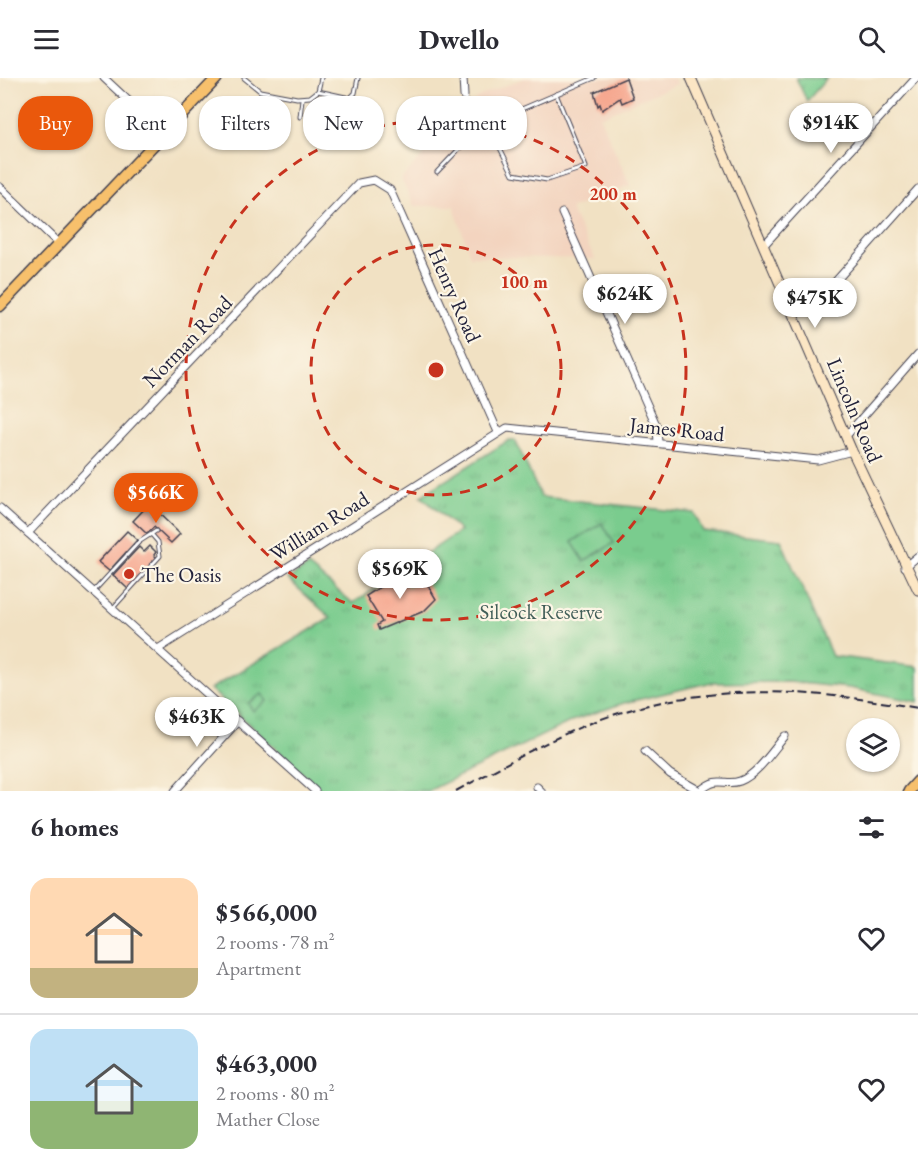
<!DOCTYPE html>
<html lang="en">
<head>
<meta charset="utf-8">
<style>
  :root { --surface:#fff; --page:#f7f7f7; --text:#2b2b33; --muted:#7c7c81; --line:#e1e1e2; --accent:#ea580c }
  body { margin:0; font-family:"EB Garamond",serif; background:var(--page); color:var(--text); height:100vh; display:flex; flex-direction:column; font-size:22px; white-space:nowrap }
  * { box-sizing:border-box; margin:0 }
  p { font-size:20px; color:var(--muted) }
  .icon { flex:none; width:33px; height:33px; fill:none; stroke:currentColor; stroke-width:2; stroke-linecap:round; stroke-linejoin:round }
  .map { position:relative; height:713px; overflow:hidden }
  .sheet { display:flex; flex-direction:column; background:var(--surface); flex:1 }
  .sheet>* { flex:none }
  .guide { position:absolute; left:18px; top:18px; width:600px; height:54px; display:flex; gap:12px }
  .fabs { position:absolute; left:846px; top:640px; display:grid; gap:12px }
  .fabs a { display:grid; place-items:center; width:54px; height:54px; border-radius:50%; background:var(--surface); box-shadow:0 2px 4px #0004; font-size:30px }
  .price { position:absolute; translate:-50% -51px; padding:0 14px; border-radius:21px; background:#fff; color:#222; font-size:20px; line-height:39px; filter:drop-shadow(0 2px 3px #0008) }
  .price::after { content:''; position:absolute; left:50%; top:36px; width:18px; height:14px; margin-left:-9px; background:inherit; clip-path:polygon(0 0,100% 0,50% 100%) }
  .price.selected { background:var(--accent); color:#fff }
  ul { padding:0; list-style:none }
  li { display:flex; align-items:center; gap:18px; height:150px; padding:0 30px }
  li+li { border-top:2px solid var(--line) }
  li span { display:grid; place-items:center; flex:none; width:168px; height:120px; border-radius:18px; color:#555 }
  li>.icon { margin-inline-start:auto }
  span .icon { width:72px; height:72px; fill:#fffc; stroke-width:1 }
  li b { font-size:26px }
  h2 { display:flex; justify-content:space-between; align-items:center; height:72px; padding:0 30px; font-size:26px }
  .chip { padding:0 21px; border-radius:24px; background:var(--surface); box-shadow:0 2px 4px #0004; font-size:21px; line-height:54px }
  .chip.selected { background:var(--accent); color:#fff }
  header { display:flex; justify-content:space-between; align-items:center; height:78px; padding:0 30px; background:var(--surface); font-size:27px; font-weight:700 }
  .map>svg:first-child { display:block }
  .built { fill:#f3d4bf }
  .grass { fill:url(#grass-tufts); stroke:#4e7764; stroke-width:1.5 }
  .garden { fill:#7acc8e; stroke:#4e7764; stroke-width:1.5 }
  .building { fill:#f5a188 }
  .lines { fill:none; stroke-linecap:round; stroke-linejoin:round }
  .service-casing { stroke:#413f4f; stroke-width:5 }
  .minor-casing { stroke:#413f4f; stroke-width:9 }
  .secondary-casing { stroke:#413f4f; stroke-width:11 }
  .primary-casing { stroke:#413f4f; stroke-width:13 }
  .service { stroke:#fff; stroke-width:3 }
  .minor { stroke:#fff; stroke-width:7 }
  .secondary { stroke:#fce6c4; stroke-width:9 }
  .primary { stroke:#f7c06c; stroke-width:10 }
  .rail { stroke:#22223b; stroke-width:2; stroke-dasharray:9 4.5; stroke-linecap:butt }
  .ring { fill:none; stroke:#c8321e; stroke-width:3; stroke-dasharray:10 8 }
  .poi-dot { fill:#c8321e; stroke:#fcf5e5; stroke-width:2 }
  .labels { text-anchor:middle; dominant-baseline:central; stroke-width:4.5; stroke-linejoin:round; paint-order:stroke }
  .street-label { font-size:21px; fill:#22223b; stroke:#fcf5e5 }
  .poi-label { font-size:21px; fill:#22223b; stroke:#fcf5e5; text-anchor:start }
  .park-label { font-size:21px; fill:#415e58; stroke:#fcf5e5 }
  .centre { fill:#c8321e; stroke:#fcf5e5; stroke-width:3 }
  .ring-label { font-size:18px; text-anchor:middle; font-weight:bold; fill:#c8321e; stroke:#fcf5e5; stroke-width:4.5; stroke-linejoin:round; paint-order:stroke }
</style>
</head>
<body>
<header><svg class="icon" aria-label="menu" viewBox="0 0 24 24"><path d="M4 6h16M4 12h16M4 18h16"/></svg>Dwello<svg class="icon" aria-label="search" viewBox="0 0 24 24"><circle cx="10" cy="10" r="6"/><path d="M15 15l6 6"/></svg></header>
<div class="map">
<svg width="918" height="713" viewBox="0 0 918 713">
  <defs>
    <pattern id="grass-tufts" width="24" height="20" patternUnits="userSpaceOnUse" patternTransform="scale(1.5)"><rect width="24" height="20" fill="#7acc8e"/><path d="M3 7l-1-3M5 7V3M7 7l1-3M15 17l-1-3M17 17v-4M19 17l1-3" fill="none" stroke="#69af7b"/></pattern>
  </defs>
  <rect width="100%" height="100%" fill="#fcf5e5"/>
  <filter id="ink" filterUnits="userSpaceOnUse"><feTurbulence type="fractalNoise" baseFrequency=".0167" numOctaves="2"/><feDisplacementMap in="SourceGraphic" scale="12" xChannelSelector="R" yChannelSelector="G"/><feConvolveMatrix kernelMatrix="1 2 1 2 8 2 1 2 1" color-interpolation-filters="sRGB"/></filter>
  <filter id="wash" filterUnits="userSpaceOnUse"><feTurbulence type="fractalNoise" baseFrequency=".008" numOctaves="4" result="noise"/><feDisplacementMap in="SourceGraphic" scale="24" xChannelSelector="R" yChannelSelector="G"/><feGaussianBlur stdDeviation="1.35" result="paint"/><feColorMatrix in="noise" values="0 0 0 0 0 0 0 0 0 0 0 0 0 0 0 0 0 1.4 0 .05"/><feComposite in="paint" operator="in"/></filter>
  <g filter="url(#wash)">
    <rect width="100%" height="100%" fill="#f1e1c3"/>
    <polygon class="built" points="524,0 674,0 677,6 600,39 630,107 570,131 595,181 470,178 454,128 414,128 401,101 478,19"/>
    <g class="grass">
      <polygon points="796,0 827,0 807,23"/>
      <polygon points="509,362 515,362 541,419 694,435 703,453 781,462 832,578 918,589 918,624 849,610 789,604 708,605 624,625 574,642 428,713 322,713 210,611 331,540 288,501 308,488 353,525 460,453 421,418"/>
    </g>
    <g class="garden">
      <polygon points="602,445 614,465 584,483 572,464"/>
      <polygon points="262,616 267,623 253,633 248,625"/>
    </g>
    <g id="blocks">
      <g class="building">
        <polygon points="626,0 633,20 622,25 620,20 602,32 600,26 598,28 594,14"/>
        <polygon points="149,426 180,456 171,465 154,449 147,456 133,443"/>
        <polygon points="127,453 137,462 109,493 98,484"/>
        <polygon points="150,468 156,474 154,477 157,480 128,511 113,497 139,469 144,474"/>
        <polygon points="400,496 408,509 423,499 436,521 424,533 379,552 377,547 382,544 366,518"/>
      </g>
    </g>
  </g>
  <g filter="url(#ink)">
    <use href="#blocks" fill-opacity="0" stroke="#413f4f" stroke-width="1.5"/>
    <g class="lines">
      <defs>
        <g id="service">
          <polyline points="244,0 260,13 297,20 310,19 318,13 321,0"/>
          <polyline points="318,13 350,20 355,15 358,0"/>
          <polyline points="464,18 468,28 488,46 513,96 547,102 586,89 556,16"/>
          <polyline points="300,39 302,21"/>
          <polyline points="344,48 346,20"/>
          <polyline points="437,94 480,49 594,0"/>
          <polyline points="94,513 139,464 156,453"/>
          <polyline points="113,530 160,478 158,464 152,457"/>
        </g>
        <g id="minor">
          <polyline points="104,0 164,56"/>
          <polyline points="463,0 464,18"/>
          <polyline points="0,109 59,166"/>
          <polyline points="562,135 657,349 658,365"/>
          <polyline points="764,167 916,0"/>
          <polyline points="790,229 827,213 918,111"/>
          <polyline points="846,358 918,276"/>
          <polyline points="0,430 315,713"/>
          <polyline points="28,455 359,105 374,102 390,112 498,354"/>
          <polyline points="905,489 918,478"/>
          <polyline points="158,571 507,350 818,382 852,373"/>
          <polyline points="645,673 670,696 700,713"/>
          <polyline points="537,709 541,713"/>
          <polyline points="175,713 238,643"/>
          <path d="M700 713C720 696 724 709 740 703 758 696 773 672 785 658"/>
        </g>
        <polyline id="secondary" points="691,0 852,373 918,512"/>
        <g id="primary">
          <polyline points="0,228 217,0"/>
          <polyline points="909,713 918,703"/>
        </g>
      </defs>
      <use href="#service" class="service-casing"/>
      <use href="#minor" class="minor-casing"/>
      <use href="#secondary" class="secondary-casing"/>
      <use href="#primary" class="primary-casing"/>
      <use href="#service" class="service"/>
      <use href="#minor" class="minor"/>
      <use href="#secondary" class="secondary"/>
      <use href="#primary" class="primary"/>
      <path class="rail" d="M456 713C508 685 560 654 616 636 715 604 817 612 918 630"/>
    </g>
  </g>
  <g class="ring">
    <circle cx="436" cy="292" r="125"/>
    <circle cx="436" cy="292" r="250"/>
  </g>
  <circle class="poi-dot" cx="129" cy="496" r="6"/>
  <g class="labels">
    <g class="street-label">
      <text transform="translate(455 217) rotate(66)">Henry Road</text>
      <text transform="translate(187 263) rotate(-46)">Norman Road</text>
      <text transform="translate(855 332) rotate(67)">Lincoln Road</text>
      <text transform="translate(677 351) rotate(6)">James Road</text>
      <text transform="translate(319 448) rotate(-32)">William Road</text>
    </g>
    <g class="poi-label">
      <text x="141" y="496">The Oasis</text>
    </g>
    <g class="park-label">
      <text x="541" y="533">Silcock Reserve</text>
    </g>
  </g>
  <circle cx="436" cy="292" r="9" class="centre"/>
  <g class="ring-label">
    <text x="613" y="122">200 m</text>
    <text x="524" y="210">100 m</text>
  </g>
</svg>
<div class="fabs">
<a><svg class="icon" aria-label="layers" viewBox="0 0 24 24"><path d="M12 4l9 5-9 5-9-5zM3 14l9 5 9-5"/></svg></a>
</div>
<b class="price" style="left:831px;top:76px">$914K</b>
<b class="price" style="left:625px;top:247px">$624K</b>
<b class="price" style="left:815px;top:251px">$475K</b>
<b class="price selected" style="left:156px;top:446px">$566K</b>
<b class="price" style="left:400px;top:522px">$569K</b>
<b class="price" style="left:197px;top:670px">$463K</b>
<div class="guide">
<a class="chip selected">Buy</a>
<a class="chip">Rent</a>
<a class="chip">Filters</a>
<a class="chip">New</a>
<a class="chip">Apartment</a>
</div>
</div>
<section class="sheet">
<h2>6 homes<svg class="icon" aria-label="filters" viewBox="0 0 24 24"><path d="M4 7h16M4 17h16"/><circle cx="9" cy="7" r="2"/><circle cx="15" cy="17" r="2"/></svg></h2>
<ul>
<li><span style="background:linear-gradient(#ffd9b3 75%,#c2b280 0)"><svg class="icon" aria-label="home" viewBox="0 0 24 24"><path d="M3 11l9-7 9 7M6 9v11h12V9"/></svg></span><div><b>$566,000</b><p>2 rooms · 78 m²</p><p>Apartment</p></div><svg class="icon" aria-label="heart" viewBox="0 0 24 24"><path d="M12 20l-8-8c-3-5 5-10 8-4 3-6 11-1 8 4z"/></svg></li>
<li><span style="background:linear-gradient(#bfe0f5 60%,#8fb573 0)"><svg class="icon" aria-label="home" viewBox="0 0 24 24"><path d="M3 11l9-7 9 7M6 9v11h12V9"/></svg></span><div><b>$463,000</b><p>2 rooms · 80 m²</p><p>Mather Close</p></div><svg class="icon" aria-label="heart" viewBox="0 0 24 24"><path d="M12 20l-8-8c-3-5 5-10 8-4 3-6 11-1 8 4z"/></svg></li>
</ul>
</section>
</body>
</html>
